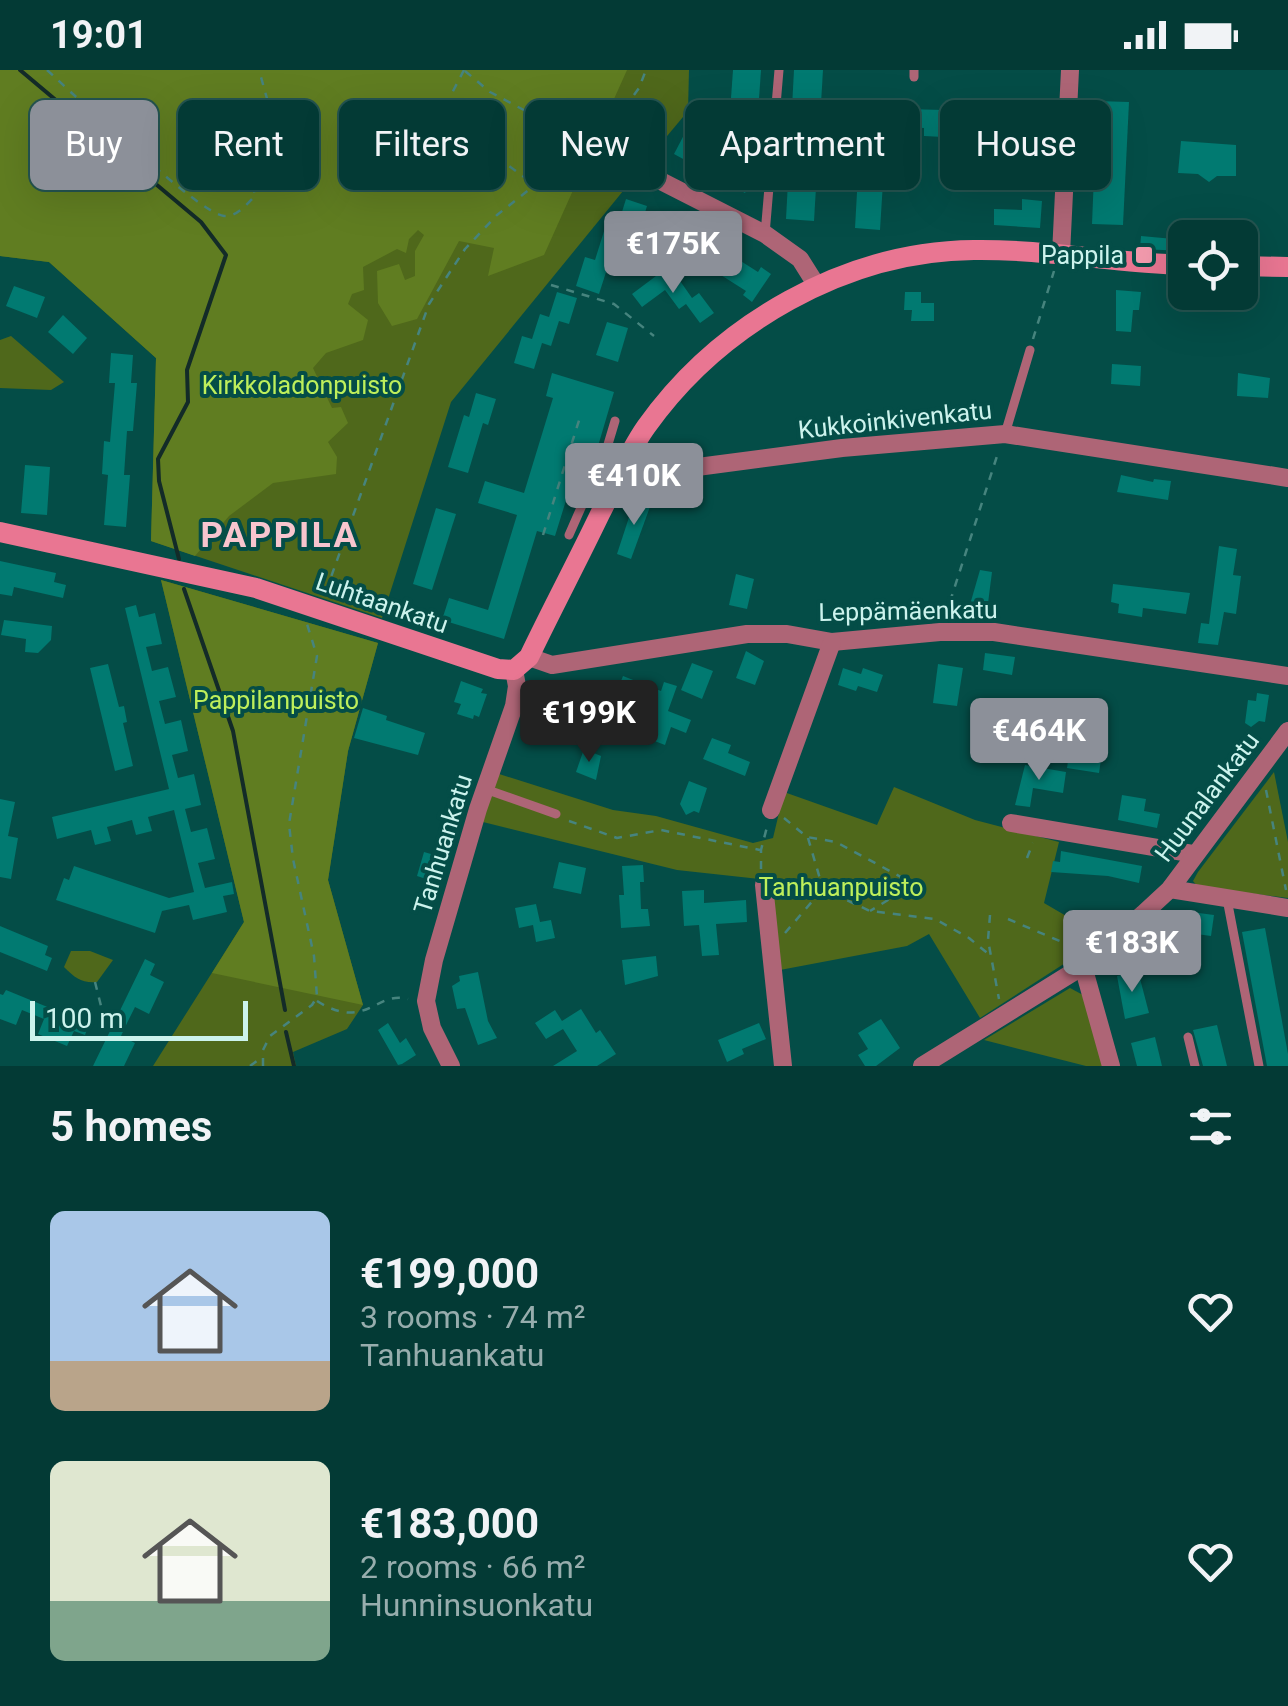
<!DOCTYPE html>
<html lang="en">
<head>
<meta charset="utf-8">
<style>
  :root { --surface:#033a35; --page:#0d413d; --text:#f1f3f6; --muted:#97adad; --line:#245450; --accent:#8c9099 }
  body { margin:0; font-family:Roboto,sans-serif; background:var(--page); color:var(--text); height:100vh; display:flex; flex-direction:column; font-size:38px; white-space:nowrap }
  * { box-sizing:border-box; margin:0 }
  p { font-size:32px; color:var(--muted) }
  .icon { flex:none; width:55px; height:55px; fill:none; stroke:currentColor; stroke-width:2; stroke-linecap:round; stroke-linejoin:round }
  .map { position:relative; height:996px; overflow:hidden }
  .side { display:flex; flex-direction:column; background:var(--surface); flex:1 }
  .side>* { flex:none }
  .guide { position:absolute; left:30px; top:30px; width:1230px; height:90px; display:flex; gap:20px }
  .tools { position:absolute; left:1168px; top:150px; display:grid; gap:20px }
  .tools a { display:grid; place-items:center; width:90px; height:90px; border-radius:15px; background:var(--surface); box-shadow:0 10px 40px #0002,0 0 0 2px var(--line); font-size:50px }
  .scale { position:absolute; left:30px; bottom:25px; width:218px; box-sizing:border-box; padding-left:10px; border:5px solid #ccf3ed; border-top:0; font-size:28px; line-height:35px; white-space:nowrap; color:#ccf3ed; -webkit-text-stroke:8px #044d47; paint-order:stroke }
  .price { position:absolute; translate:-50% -85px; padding:0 22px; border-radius:10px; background:var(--accent); color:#fff; font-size:32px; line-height:65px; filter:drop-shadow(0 2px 5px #0008) }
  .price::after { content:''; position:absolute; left:50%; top:60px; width:30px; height:22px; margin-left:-15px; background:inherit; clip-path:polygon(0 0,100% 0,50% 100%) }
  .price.current { background:#222; color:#fff }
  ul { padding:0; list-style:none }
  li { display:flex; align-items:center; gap:30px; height:250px; padding:0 50px }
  li span { display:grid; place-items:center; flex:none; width:280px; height:200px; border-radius:15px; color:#555 }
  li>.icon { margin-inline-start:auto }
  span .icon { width:120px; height:120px; fill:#fffc; stroke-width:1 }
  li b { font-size:42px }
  h2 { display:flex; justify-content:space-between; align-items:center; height:120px; padding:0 50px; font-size:42px }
  .pill { padding:0 35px; border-radius:15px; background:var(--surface); box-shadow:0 10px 40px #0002,0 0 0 2px var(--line); font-size:35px; line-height:90px }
  .pill.current { background:var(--accent); color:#fff }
  .status { display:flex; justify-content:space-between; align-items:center; height:70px; padding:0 50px; background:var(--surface); direction:ltr }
  .status svg { height:28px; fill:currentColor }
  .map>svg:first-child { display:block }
  .green { fill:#4f681b }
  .forest { fill:#607d21 }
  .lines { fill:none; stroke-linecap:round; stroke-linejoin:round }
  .stream { stroke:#132b28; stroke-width:4 }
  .building { fill:#017a71 }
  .path { stroke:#46847e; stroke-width:2.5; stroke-dasharray:8 8; stroke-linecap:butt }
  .lane { stroke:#ae6576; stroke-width:9 }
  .street { stroke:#ae6576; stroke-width:18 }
  .secondary { stroke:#e97692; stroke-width:20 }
  .poi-dot { fill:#f29aad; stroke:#044d47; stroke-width:4 }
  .labels { text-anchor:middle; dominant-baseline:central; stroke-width:8; stroke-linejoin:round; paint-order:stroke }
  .poi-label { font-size:25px; fill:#ccf3ed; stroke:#044d47; text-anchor:end }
  .park-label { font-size:25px; fill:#beef5b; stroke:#044d47 }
  .street-label { font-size:25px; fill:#ccf3ed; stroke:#044d47 }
  .district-label { font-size:35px; font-weight:bold; letter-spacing:2.5px; fill:#f8c5ce; stroke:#044d47 }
</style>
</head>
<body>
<div class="status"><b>19:01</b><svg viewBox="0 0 49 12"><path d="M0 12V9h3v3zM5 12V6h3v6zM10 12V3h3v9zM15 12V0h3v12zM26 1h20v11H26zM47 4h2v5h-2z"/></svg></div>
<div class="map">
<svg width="1288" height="996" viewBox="0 0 1288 996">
  <rect width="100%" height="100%" fill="#044d47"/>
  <g class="green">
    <polygon points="0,0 467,23 632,110 451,332 382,548 151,471 156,288 49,192 0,186"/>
    <polygon points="487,0 689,0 688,41 647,90"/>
    <polygon points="11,266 64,312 51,320 0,318 0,270"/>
    <polygon points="161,510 378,573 348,681 328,810 363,935 347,959 293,982 296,996 153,996 244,852"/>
    <polygon points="1274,702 1288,772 1288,828 1198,817 1193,811 1198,802"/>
    <polygon points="496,703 613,740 656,746 753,773 773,768 784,722 877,755 894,717 975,750 1059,772 1044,833 1104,868 980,948 929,864 907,876 780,900 769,810 677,800 483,752"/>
    <path d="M71 881H90L113 890 97 912C81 913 75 908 64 897Z"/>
    <polygon points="1070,918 1083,925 1103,996 1086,996 984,970"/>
  </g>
  <g class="forest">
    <polygon points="0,0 627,0 544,185 488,206 494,178 459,171 417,249 392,256 378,233 377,201 399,194 405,210 415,206 415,181 424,165 418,160 409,169 406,183 397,179 363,197 364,220 352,224 348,234 368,250 363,270 326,283 313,298 332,338 341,337 348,353 328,372 337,387 336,404 273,413 229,446 195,486 151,471 156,288 49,192 0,186"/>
    <polygon points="161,510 378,573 348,681 328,810 363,935 212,903 244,852"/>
  </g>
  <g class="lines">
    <g class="stream">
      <polyline points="20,0 201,152 226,185 187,300 188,332 158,389 159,411 179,489"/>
      <polyline points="184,519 233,661 285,940"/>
      <polyline points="286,962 294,996"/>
    </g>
  </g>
  <g class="building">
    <polygon points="733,0 761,0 757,58 729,56"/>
    <polygon points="794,0 823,0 814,151 786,149"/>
    <polygon points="1097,31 1129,32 1123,155 1092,154"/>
    <polygon points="862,33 883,35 878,96 884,96 880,160 855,158"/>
    <polygon points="906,39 944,40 943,67 924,66 924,58 905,57"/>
    <polygon points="685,63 757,101 745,123 674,84"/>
    <polygon points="1181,71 1236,75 1236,106 1217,106 1209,112 1198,104 1178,103"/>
    <polygon points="626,129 647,136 637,169 628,166 617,199 608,196 599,224 576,216 585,187 595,190 605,158 616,161"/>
    <polygon points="1022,129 1042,131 1040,158 994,155 994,139 1022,140"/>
    <polygon points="692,160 758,202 761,197 771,204 752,232 743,225 746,221 680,179"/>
    <polygon points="1141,166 1185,170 1185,181 1140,179"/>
    <polygon points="664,200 673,212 678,208 692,228 699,223 714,243 700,253 686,234 679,239 665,220 642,237 632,224"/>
    <polygon points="14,216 45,227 37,248 6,236"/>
    <polygon points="1116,220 1141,222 1139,240 1133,240 1131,262 1116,261"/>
    <polygon points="557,222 577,228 569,254 559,251 551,276 542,273 534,299 514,293 522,266 532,269 540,244 549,247"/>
    <polygon points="905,222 921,222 921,233 934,233 934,251 911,251 912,240 904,240"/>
    <polygon points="63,245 87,268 73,284 48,262"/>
    <polygon points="607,252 628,258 618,292 596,285"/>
    <polygon points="111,283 133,285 131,313 137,313 133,361 127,361 124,405 130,405 126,457 104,455 108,405 102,404 104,371 110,372 115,313 109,313"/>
    <polygon points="1112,294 1141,296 1140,316 1111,314"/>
    <polygon points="552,303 614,322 596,383 591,381 576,427 568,424 555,466 537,461 504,569 442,550 449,528 488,540 517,445 478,433 485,411 524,423 553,328 546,326"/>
    <polygon points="1238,303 1270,308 1268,328 1237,326"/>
    <polygon points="476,323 496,329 488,355 483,353 468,403 448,397 464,345 469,347"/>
    <polygon points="25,395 50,397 47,445 21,443"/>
    <polygon points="1121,405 1153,412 1154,409 1171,411 1168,430 1117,422"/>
    <polygon points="635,429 651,434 631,489 617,484"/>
    <polygon points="436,438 456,444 432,520 413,514"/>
    <polygon points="1219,476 1237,479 1233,505 1241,506 1236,544 1224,542 1218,575 1198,573 1201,553 1209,554"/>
    <polygon points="0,491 56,503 54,512 66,515 63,528 14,517 12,526 0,524"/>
    <polygon points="980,500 992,502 987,541 969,538"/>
    <polygon points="736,504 754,509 747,539 729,535"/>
    <polygon points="1113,514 1190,523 1186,544 1143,538 1142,547 1118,543 1119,534 1111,532"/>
    <polygon points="136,535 139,547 155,543 162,574 146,577 152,601 168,597 176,627 159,631 165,654 181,650 188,681 172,685 178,708 194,704 201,735 185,739 191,762 207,758 215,789 198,793 205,818 232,812 234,824 223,826 227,842 193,850 189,835 162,841 155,863 56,830 64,808 69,810 74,796 169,828 194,822 174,740 148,747 152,761 136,765 132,750 107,757 111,771 95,775 91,760 57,769 52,747 169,719 125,538"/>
    <polygon points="4,550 52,556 51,570 38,583 25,582 26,569 1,565"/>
    <polygon points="746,581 764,591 755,615 736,608"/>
    <polygon points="985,583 1015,587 1012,605 983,600"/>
    <polygon points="692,593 713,601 702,629 681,620"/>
    <polygon points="108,594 119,637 124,636 127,652 123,653 133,696 115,701 90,598"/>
    <polygon points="938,594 963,598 957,636 933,633"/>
    <polygon points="843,598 861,604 863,598 883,605 877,622 858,616 856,621 838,615"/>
    <polygon points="623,606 661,621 664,612 677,616 668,641 691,650 686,663 671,657 665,675 644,667 655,639 616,624"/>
    <polygon points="461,611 483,619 481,623 487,624 479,647 474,645 473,649 457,644 461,634 454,632"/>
    <polygon points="1257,623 1269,625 1265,652 1259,651 1251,657 1245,653 1248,630 1256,631"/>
    <polygon points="363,638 387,646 386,650 425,663 418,685 354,668"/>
    <polygon points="712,668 731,675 728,683 750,692 745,706 703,689"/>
    <polygon points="1070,677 1102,683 1099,703 1067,698"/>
    <polygon points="584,679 601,686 596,710 576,702"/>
    <polygon points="1025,695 1066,702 1063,723 1033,718 1030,737 1015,735"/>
    <polygon points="689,711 707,718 699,743 694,741 686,745 680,734"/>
    <polygon points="1122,725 1146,729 1144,741 1160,744 1157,758 1118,750"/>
    <polygon points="0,729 15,732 8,766 18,768 11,809 0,807"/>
    <polygon points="1061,781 1142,796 1139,813 1108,806 1051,802 1053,791 1060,792"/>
    <polygon points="424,782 445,788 438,813 417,806"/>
    <polygon points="559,792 586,798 581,824 553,818"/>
    <polygon points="643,795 644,812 640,812 641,839 648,839 650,856 621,858 619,825 624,825 622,796"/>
    <polygon points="704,820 704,833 746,830 747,852 716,854 719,885 702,886 699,855 684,856 682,821"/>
    <polygon points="536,834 540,852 551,850 555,868 536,872 533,855 519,858 515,838"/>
    <polygon points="1184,841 1214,845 1211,866 1182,862"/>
    <polygon points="0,856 48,876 45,885 52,888 47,901 0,882"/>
    <polygon points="1265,858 1288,984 1288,996 1267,996 1242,862"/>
    <polygon points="656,886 658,906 625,915 622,890"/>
    <polygon points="145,889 155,894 150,905 164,912 149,944 135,937 128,951 121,966 135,973 124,996 93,996"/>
    <polygon points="1138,901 1149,943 1125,949 1117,906"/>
    <polygon points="478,902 488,951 497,968 478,975 465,938 457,939 452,916 460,911 459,906"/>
    <polygon points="6,920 89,954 85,965 74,961 67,976 38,964 44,949 22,940 16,955 0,949 0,924 3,925"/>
    <polygon points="581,939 596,963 600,960 616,984 597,996 553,996 577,981 563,959 546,969 535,953 555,940 562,951"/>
    <polygon points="881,949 900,978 876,996 865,996 858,985 868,979 858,963"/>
    <polygon points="388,953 400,973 406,968 416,985 402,994 398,995 378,960"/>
    <polygon points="759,953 766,969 742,979 744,984 727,992 718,970"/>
    <polygon points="1217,955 1227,996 1203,996 1193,960"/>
    <polygon points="1155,967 1162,996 1137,996 1131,973"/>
  </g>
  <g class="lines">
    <g class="path">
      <path d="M47 0C72 23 201 145 224 146 237 147 247 134 255 126L253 114 273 50 259 0"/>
      <polyline points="464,0 451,25 452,44 460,60 496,78 509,96 534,114"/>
      <polyline points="465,1 490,22 582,71"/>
      <polyline points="606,64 639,18 646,0"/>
      <polyline points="551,215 614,234 654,266"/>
      <polyline points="1033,269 1054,201"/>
      <polyline points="543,465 581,344"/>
      <polyline points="326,521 429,234 465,179 497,145 535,115 582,86"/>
      <polyline points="945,547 998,383"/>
      <polyline points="1266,720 1286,820"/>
      <polyline points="784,748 807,767 836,772 901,807 893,827 870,841"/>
      <polyline points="569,751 617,768 661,760 760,780"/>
      <polyline points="808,768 823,819 870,841 935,849 969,868 991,886"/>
      <polyline points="1027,788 1033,773"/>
      <polyline points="761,799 761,780 767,757"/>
      <polyline points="990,845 988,870 999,929"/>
      <polyline points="1008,849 1076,878"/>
      <polyline points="785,863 822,820"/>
      <polyline points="95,912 104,948"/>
      <path d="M317 931C366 962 376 920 408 929"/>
      <polyline points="250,996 261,988"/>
      <polyline points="263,996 263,980 270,966 312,935 317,927 314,886 293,789 289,754 317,586 307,554"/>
    </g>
    <g class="lane">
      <polyline points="914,7 914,0"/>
      <polyline points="765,164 779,0"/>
      <polyline points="1005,364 1030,280"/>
      <polyline points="569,465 606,381 615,351"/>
      <polyline points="485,719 556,744"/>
      <polyline points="1227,829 1259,996"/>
      <polyline points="1188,967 1195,996"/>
    </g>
    <g class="street">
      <polyline points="596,78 765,164 800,189 817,216"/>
      <polyline points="1061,184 1070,0"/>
      <polyline points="626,394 652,403 842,378 1005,364 1288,408"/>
      <polyline points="529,587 552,595 747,564 787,564 832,572 940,562 994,562 1288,606"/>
      <polyline points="771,740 832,572"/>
      <polyline points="1011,753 1194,784"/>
      <polyline points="764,815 783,996"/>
      <polyline points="1170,819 1288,838"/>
      <polyline points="1083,896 1111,996"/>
      <polyline points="451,996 432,958 426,931 434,890 478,739 514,636 517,616 514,600"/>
      <polyline points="922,996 1083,896 1143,844 1170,819 1288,661"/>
    </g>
    <g class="secondary">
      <polyline points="1240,196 1288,197"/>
      <path d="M0 462 256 518 498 599 514 600 529 587C552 539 577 492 600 444 615 415 627 384 646 357 719 254 846 181 974 180 1044 179 1114 193 1185 195"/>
    </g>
  </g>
  <rect class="poi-dot" x="1134" y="175" width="20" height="20" rx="5"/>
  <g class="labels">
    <g class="poi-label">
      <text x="1124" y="185">Pappila</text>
    </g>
    <g class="park-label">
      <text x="302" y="315">Kirkkoladonpuisto</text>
      <text x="276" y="630">Pappilanpuisto</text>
      <text x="841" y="817">Tanhuanpuisto</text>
    </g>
    <g class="street-label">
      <text transform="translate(895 350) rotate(-6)">Kukkoinkivenkatu</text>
      <text transform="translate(382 533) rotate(19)">Luhtaankatu</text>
      <text transform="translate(908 541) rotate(-1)">Leppämäenkatu</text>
      <text transform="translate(1207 727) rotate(-53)">Huunalankatu</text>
      <text transform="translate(443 774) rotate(-73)">Tanhuankatu</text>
    </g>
    <g class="district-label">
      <text x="280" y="465">PAPPILA</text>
    </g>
  </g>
</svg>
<div class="tools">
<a><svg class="icon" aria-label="locate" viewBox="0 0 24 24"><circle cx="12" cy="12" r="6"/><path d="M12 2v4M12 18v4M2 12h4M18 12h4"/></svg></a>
</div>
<div class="scale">100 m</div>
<b class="price" style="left:673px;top:226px">€175K</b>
<b class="price" style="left:634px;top:458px">€410K</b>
<b class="price current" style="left:589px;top:695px">€199K</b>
<b class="price" style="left:1039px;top:713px">€464K</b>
<b class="price" style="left:1132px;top:925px">€183K</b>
<div class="guide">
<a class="pill current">Buy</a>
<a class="pill">Rent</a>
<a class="pill">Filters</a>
<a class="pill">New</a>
<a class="pill">Apartment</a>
<a class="pill">House</a>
</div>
</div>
<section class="side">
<h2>5 homes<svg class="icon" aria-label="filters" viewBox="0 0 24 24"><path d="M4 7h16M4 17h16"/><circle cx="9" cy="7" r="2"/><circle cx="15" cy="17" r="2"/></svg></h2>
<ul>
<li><span style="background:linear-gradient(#a9c7e8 75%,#b9a48a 0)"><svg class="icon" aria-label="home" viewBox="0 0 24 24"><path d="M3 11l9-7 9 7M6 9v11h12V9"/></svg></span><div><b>€199,000</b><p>3 rooms · 74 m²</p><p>Tanhuankatu</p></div><svg class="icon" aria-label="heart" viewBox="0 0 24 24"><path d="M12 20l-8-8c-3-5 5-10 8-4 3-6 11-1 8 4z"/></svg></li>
<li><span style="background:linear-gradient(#dfe7d0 70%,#7fa58c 0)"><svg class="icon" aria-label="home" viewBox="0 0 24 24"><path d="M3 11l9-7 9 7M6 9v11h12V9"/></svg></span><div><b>€183,000</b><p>2 rooms · 66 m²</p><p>Hunninsuonkatu</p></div><svg class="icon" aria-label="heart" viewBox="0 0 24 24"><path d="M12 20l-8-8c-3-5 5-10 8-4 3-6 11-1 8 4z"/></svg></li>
</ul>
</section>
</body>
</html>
